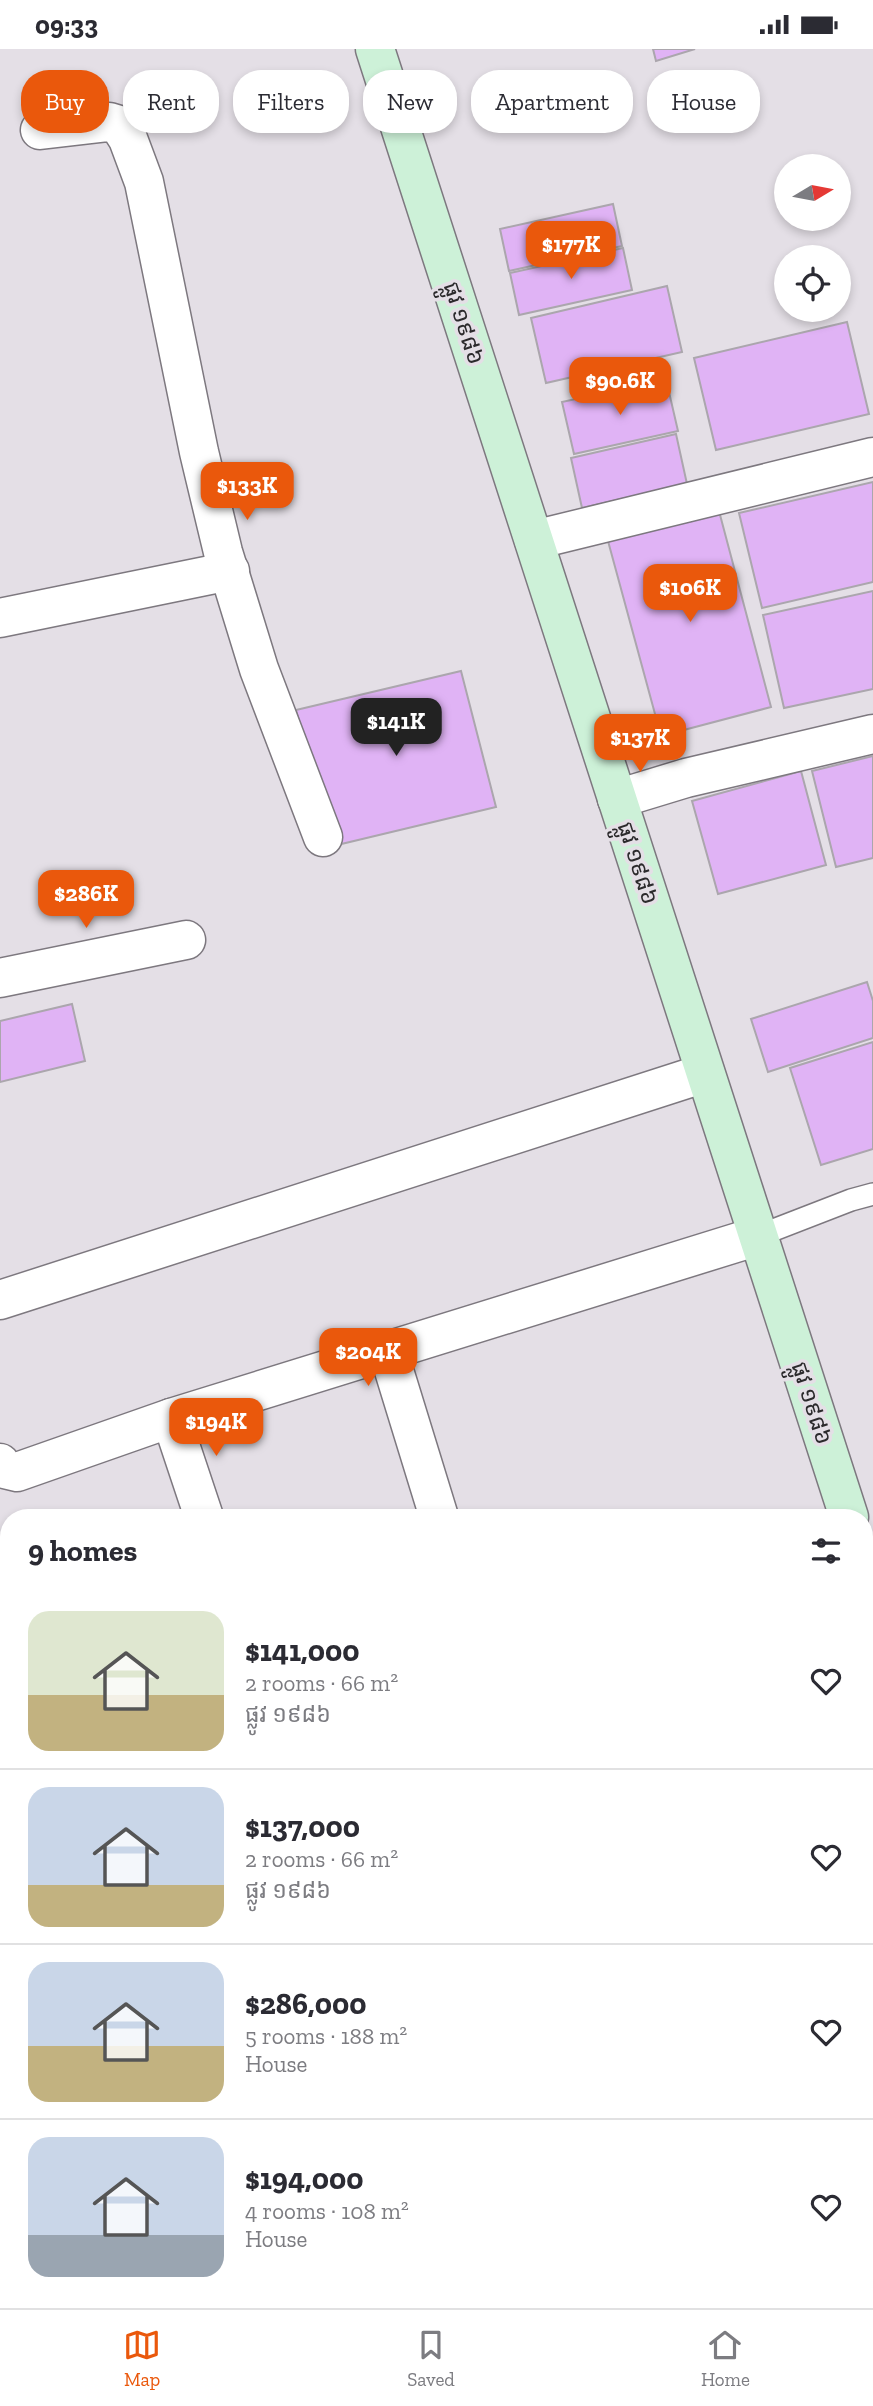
<!DOCTYPE html>
<html lang="en">
<head>
<meta charset="utf-8">
<style>
  :root { --surface:#fff; --page:#f2f2f3; --text:#2b2b33; --muted:#7c7c81; --line:#e1e1e2; --accent:#ea580c }
  body { margin:0; font-family:"Zilla Slab","Noto Sans Khmer",serif; background:var(--page); color:var(--text); height:100vh; display:flex; flex-direction:column; font-size:26px; white-space:nowrap }
  * { box-sizing:border-box; margin:0 }
  p { font-size:23px; color:var(--muted) }
  .icon { flex:none; width:38px; height:38px; fill:none; stroke:currentColor; stroke-width:2; stroke-linecap:round; stroke-linejoin:round }
  .map { position:relative; flex:1; overflow:hidden }
  .details { position:absolute; left:0px; top:1460px; width:873px; height:800px; display:flex; flex-direction:column; background:var(--surface); border-radius:28px 28px 0 0; box-shadow:0 4px 10px #0003 }
  .details>* { flex:none }
  .guide { position:absolute; left:21px; top:21px; width:831px; height:63px; display:flex; gap:14px }
  .needle { width:46px; rotate:80deg }
  .fabs { position:absolute; left:774px; top:105px; display:grid; gap:14px }
  .fabs a { display:grid; place-items:center; width:77px; height:77px; border-radius:50%; background:var(--surface); box-shadow:0 4px 10px #0003; font-size:35px }
  .price { position:absolute; translate:-50% -60px; padding:0 16px; border-radius:14px; background:var(--accent); color:#fff; font-size:23px; line-height:46px; filter:drop-shadow(0 2px 4px #0008) }
  .price::after { content:''; position:absolute; left:50%; top:42px; width:21px; height:16px; margin-left:-10px; background:inherit; clip-path:polygon(0 0,100% 0,50% 100%) }
  .price.active { background:#222; color:#fff }
  ul { padding:0; list-style:none }
  li { display:flex; align-items:center; gap:21px; height:175px; padding:0 28px }
  li+li { border-top:2px solid var(--line) }
  li span { display:grid; place-items:center; flex:none; width:196px; height:140px; border-radius:21px; color:#555 }
  li>.icon { margin-inline-start:auto }
  span .icon { width:84px; height:84px; fill:#fffc; stroke-width:1 }
  li b { font-size:30px }
  h2 { display:flex; justify-content:space-between; align-items:center; height:84px; padding:0 28px; font-size:30px }
  .pill { padding:0 24px; border-radius:28px; background:var(--surface); box-shadow:0 4px 10px #0003; font-size:24px; line-height:63px }
  .pill.active { background:var(--accent); color:#fff }
  .status { display:flex; justify-content:space-between; align-items:center; height:49px; padding:0 35px; background:var(--surface); direction:ltr }
  .status svg { height:19px; fill:currentColor }
  .tabs { display:flex; justify-content:space-around; align-items:center; height:98px; border-top:2px solid var(--line); background:var(--surface); font-size:19px; color:var(--muted) }
  .tabs a { display:grid; justify-items:center; gap:4px }
  .tabs .active { color:var(--accent) }
  .map>svg:first-child { display:block }
  .building { fill:#e0b3f5; stroke:#aba6ad; stroke-width:2 }
  .lines { fill:none; stroke-linecap:round; stroke-linejoin:round }
  .lane-casing { stroke:#7d787f; stroke-width:24 }
  .street-casing { stroke:#7d787f; stroke-width:41 }
  .secondary-casing { stroke:#7d787f; stroke-width:41 }
  .lane { stroke:#fff; stroke-width:21 }
  .street { stroke:#fff; stroke-width:38 }
  .secondary { stroke:#cdf1d8; stroke-width:38 }
  .labels { text-anchor:middle; dominant-baseline:central; stroke-width:7; stroke-linejoin:round; paint-order:stroke }
  .street-label { font-size:23px; fill:#2b2a2c; stroke:#e4dfe6 }
</style>
</head>
<body>
<div class="status"><b>09:33</b><svg viewBox="0 0 49 12"><path d="M0 12V9h3v3zM5 12V6h3v6zM10 12V3h3v9zM15 12V0h3v12zM26 1h20v11H26zM47 4h2v5h-2z"/></svg></div>
<div class="map">
<svg width="873" height="2259" viewBox="0 0 873 2259">
  <rect width="100%" height="100%" fill="#e4dfe6"/>
  <g class="building">
    <polygon points="653,0 695,0 656,12"/>
    <polygon points="613,155 622,197 509,222 500,180"/>
    <polygon points="623,199 632,241 519,266 510,224"/>
    <polygon points="667,237 682,303 546,334 531,269"/>
    <polygon points="847,273 869,365 716,401 694,309"/>
    <polygon points="666,330 678,382 574,405 562,353"/>
    <polygon points="676,385 687,435 582,459 571,409"/>
    <polygon points="873,433 873,533 762,559 739,464"/>
    <polygon points="719,462 771,658 661,687 608,492"/>
    <polygon points="873,542 873,640 784,659 763,566"/>
    <polygon points="461,622 496,758 333,797 296,661"/>
    <polygon points="873,707 873,809 836,818 812,722"/>
    <polygon points="801,722 826,816 718,845 692,752"/>
    <polygon points="867,933 873,952 873,989 768,1023 751,970"/>
    <polygon points="72,955 85,1012 0,1033 0,972"/>
    <polygon points="873,993 873,1100 821,1116 790,1019"/>
    <polygon points="864,2014 873,2041 873,2109 864,2112"/>
    <polygon points="46,2250 98,2250 100,2259 49,2259"/>
    <polygon points="108,2250 157,2250 129,2259 110,2259"/>
  </g>
  <g class="lines">
    <defs>
      <g id="lane">
        <polyline points="758,1187 851,1151 873,1145"/>
        <polyline points="864,1640 873,1637"/>
        <polyline points="0,1736 9,1734"/>
      </g>
      <g id="street">
        <polyline points="40,81 109,73 119,76 128,90 144,133 199,403 223,503 259,620 323,788"/>
        <polyline points="534,491 873,408"/>
        <polyline points="0,569 230,522"/>
        <polyline points="617,750 686,729 873,685"/>
        <polyline points="0,929 186,891"/>
        <polyline points="0,1251 705,1024"/>
        <polyline points="388,1302 439,1468"/>
        <polyline points="171,1369 204,1468"/>
        <polyline points="0,1414 4,1420 17,1423 171,1369 758,1187"/>
        <polyline points="454,2250 457,2259"/>
        <polyline points="679,2250 682,2259"/>
      </g>
      <g id="secondary">
        <polyline points="375,0 849,1468"/>
        <polyline points="864,1515 873,1541"/>
      </g>
    </defs>
    <use href="#lane" class="lane-casing"/>
    <use href="#street" class="street-casing"/>
    <use href="#secondary" class="secondary-casing"/>
    <use href="#lane" class="lane"/>
    <use href="#street" class="street"/>
    <use href="#secondary" class="secondary"/>
  </g>
  <g class="labels">
    <g class="street-label">
      <text transform="translate(464 274) rotate(72)">ផ្លូវ ១៩៨៦</text>
      <text transform="translate(638 814) rotate(72)">ផ្លូវ ១៩៨៦</text>
      <text transform="translate(812 1354) rotate(72)">ផ្លូវ ១៩៨៦</text>
    </g>
  </g>
</svg>
<div class="fabs">
<a><svg class="needle" viewBox="-14 -14 28 28"><path d="M0-13l5 13h-10z" fill="#e53935"/><path d="M0 13l5-13h-10z" fill="#7c7c81"/></svg></a>
<a><svg class="icon" aria-label="locate" viewBox="0 0 24 24"><circle cx="12" cy="12" r="6"/><path d="M12 2v4M12 18v4M2 12h4M18 12h4"/></svg></a>
</div>
<b class="price" style="left:571px;top:232px">$177K</b>
<b class="price" style="left:620px;top:368px">$90.6K</b>
<b class="price" style="left:247px;top:473px">$133K</b>
<b class="price" style="left:690px;top:575px">$106K</b>
<b class="price active" style="left:396px;top:709px">$141K</b>
<b class="price" style="left:640px;top:725px">$137K</b>
<b class="price" style="left:86px;top:881px">$286K</b>
<b class="price" style="left:368px;top:1339px">$204K</b>
<b class="price" style="left:216px;top:1409px">$194K</b>
<div class="guide">
<a class="pill active">Buy</a>
<a class="pill">Rent</a>
<a class="pill">Filters</a>
<a class="pill">New</a>
<a class="pill">Apartment</a>
<a class="pill">House</a>
</div>
<section class="details">
<h2>9 homes<svg class="icon" aria-label="filters" viewBox="0 0 24 24"><path d="M4 7h16M4 17h16"/><circle cx="9" cy="7" r="2"/><circle cx="15" cy="17" r="2"/></svg></h2>
<ul>
<li><span style="background:linear-gradient(#dfe7d0 60%,#c2b280 0)"><svg class="icon" aria-label="home" viewBox="0 0 24 24"><path d="M3 11l9-7 9 7M6 9v11h12V9"/></svg></span><div><b>$141,000</b><p>2 rooms · 66 m²</p><p>ផ្លូវ ១៩៨៦</p></div><svg class="icon" aria-label="heart" viewBox="0 0 24 24"><path d="M12 20l-8-8c-3-5 5-10 8-4 3-6 11-1 8 4z"/></svg></li>
<li><span style="background:linear-gradient(#c9d6e8 70%,#c2b280 0)"><svg class="icon" aria-label="home" viewBox="0 0 24 24"><path d="M3 11l9-7 9 7M6 9v11h12V9"/></svg></span><div><b>$137,000</b><p>2 rooms · 66 m²</p><p>ផ្លូវ ១៩៨៦</p></div><svg class="icon" aria-label="heart" viewBox="0 0 24 24"><path d="M12 20l-8-8c-3-5 5-10 8-4 3-6 11-1 8 4z"/></svg></li>
<li><span style="background:linear-gradient(#c9d6e8 60%,#c2b280 0)"><svg class="icon" aria-label="home" viewBox="0 0 24 24"><path d="M3 11l9-7 9 7M6 9v11h12V9"/></svg></span><div><b>$286,000</b><p>5 rooms · 188 m²</p><p>House</p></div><svg class="icon" aria-label="heart" viewBox="0 0 24 24"><path d="M12 20l-8-8c-3-5 5-10 8-4 3-6 11-1 8 4z"/></svg></li>
<li><span style="background:linear-gradient(#c9d6e8 70%,#9aa5b1 0)"><svg class="icon" aria-label="home" viewBox="0 0 24 24"><path d="M3 11l9-7 9 7M6 9v11h12V9"/></svg></span><div><b>$194,000</b><p>4 rooms · 108 m²</p><p>House</p></div><svg class="icon" aria-label="heart" viewBox="0 0 24 24"><path d="M12 20l-8-8c-3-5 5-10 8-4 3-6 11-1 8 4z"/></svg></li>
</ul>
</section>
</div>
<nav class="tabs">
<a class="active"><svg class="icon" aria-label="map" viewBox="0 0 24 24"><path d="M3 6l6-2 6 2 6-2v14l-6 2-6-2-6 2zM9 4v14M15 6v14"/></svg>Map</a>
<a><svg class="icon" aria-label="saved" viewBox="0 0 24 24"><path d="M7 4h10v16l-5-4-5 4z"/></svg>Saved</a>
<a><svg class="icon" aria-label="home" viewBox="0 0 24 24"><path d="M3 11l9-7 9 7M6 9v11h12V9"/></svg>Home</a>
</nav>
</body>
</html>
